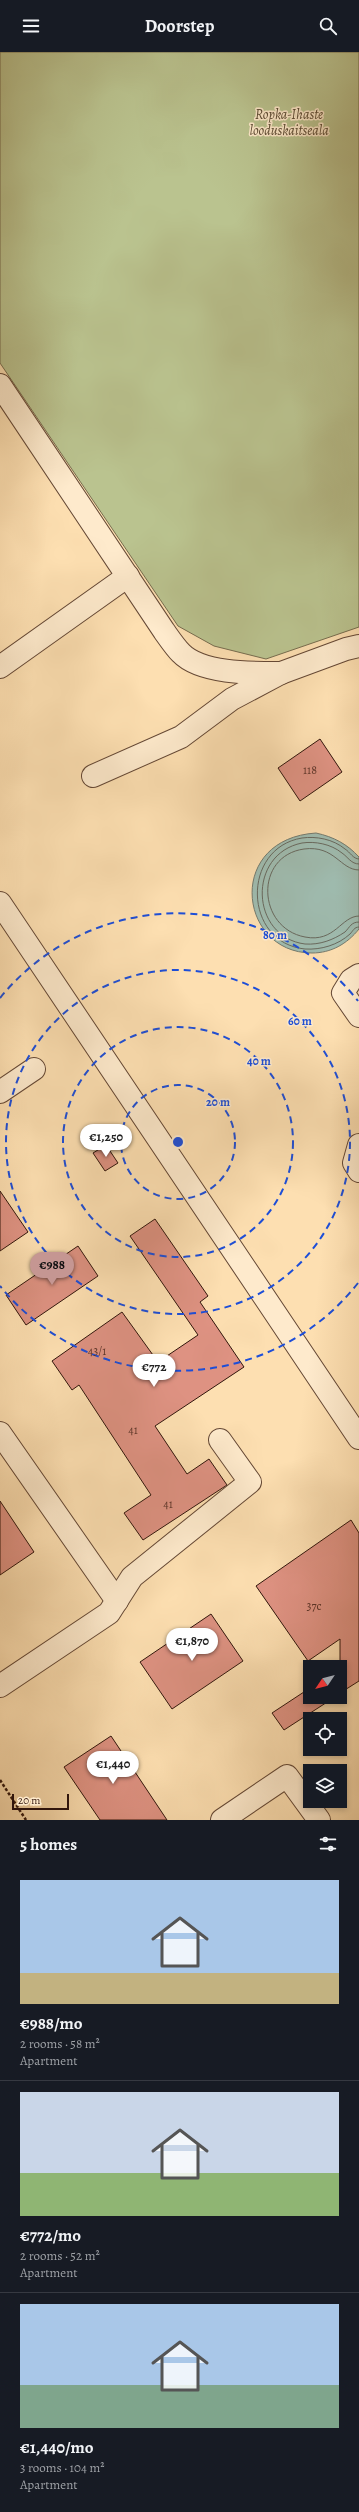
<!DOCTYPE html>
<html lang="en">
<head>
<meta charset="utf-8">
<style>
  :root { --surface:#171b24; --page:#242831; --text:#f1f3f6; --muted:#9ea1a6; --line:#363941; --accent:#c59692 }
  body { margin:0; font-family:Alegreya,serif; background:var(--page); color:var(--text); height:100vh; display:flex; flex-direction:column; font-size:15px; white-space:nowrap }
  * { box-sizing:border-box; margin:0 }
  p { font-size:13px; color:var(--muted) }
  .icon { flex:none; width:22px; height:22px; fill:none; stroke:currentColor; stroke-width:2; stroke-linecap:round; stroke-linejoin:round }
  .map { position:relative; height:1768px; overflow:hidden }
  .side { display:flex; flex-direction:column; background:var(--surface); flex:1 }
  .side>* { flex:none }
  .needle { width:26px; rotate:235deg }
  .controls { position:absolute; left:303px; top:1608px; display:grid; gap:8px }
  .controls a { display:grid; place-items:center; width:44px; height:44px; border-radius:0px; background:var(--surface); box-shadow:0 2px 6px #0003; font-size:20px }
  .scale { position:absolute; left:12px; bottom:10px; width:57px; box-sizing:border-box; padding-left:4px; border:2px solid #32160c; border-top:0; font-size:11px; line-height:14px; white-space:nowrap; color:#32160c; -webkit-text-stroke:3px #feeacc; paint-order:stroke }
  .price { position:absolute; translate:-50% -34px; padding:0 9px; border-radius:14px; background:#fff; color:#222; font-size:13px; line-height:26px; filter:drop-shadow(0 1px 2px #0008) }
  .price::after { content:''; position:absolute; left:50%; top:24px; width:12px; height:9px; margin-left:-6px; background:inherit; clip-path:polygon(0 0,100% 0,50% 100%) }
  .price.current { background:var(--accent); color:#111 }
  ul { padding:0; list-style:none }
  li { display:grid; align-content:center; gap:8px; height:212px; padding:0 20px }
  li+li { border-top:1px solid var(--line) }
  li span { display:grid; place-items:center; height:124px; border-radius:0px; color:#555 }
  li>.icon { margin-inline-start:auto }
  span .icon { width:72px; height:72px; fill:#fffc; stroke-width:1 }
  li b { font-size:17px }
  h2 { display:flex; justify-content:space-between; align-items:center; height:48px; padding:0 20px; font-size:17px }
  header { display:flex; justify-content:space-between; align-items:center; height:52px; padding:0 20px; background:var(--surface); font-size:18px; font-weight:600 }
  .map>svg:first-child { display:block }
  .green { fill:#bac38f; stroke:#766c4e }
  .water { fill:#9fbcb0; stroke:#737a6e }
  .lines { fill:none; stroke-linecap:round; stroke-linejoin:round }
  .shore { stroke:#68695e; stroke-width:1 }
  .building { fill:#de9282; stroke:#32160c }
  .minor-casing { stroke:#654835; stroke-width:24 }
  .path { stroke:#32160c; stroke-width:2.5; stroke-dasharray:3 2; stroke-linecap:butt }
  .minor { stroke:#feeacc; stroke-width:22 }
  .ring { fill:none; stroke:#1d4ed8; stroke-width:2; stroke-dasharray:7 5 }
  .labels { text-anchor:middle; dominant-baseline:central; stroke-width:3; stroke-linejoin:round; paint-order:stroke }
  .number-label { font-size:12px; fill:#5d352a }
  .park-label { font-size:14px; font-style:italic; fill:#5b4a33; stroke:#feeacc }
  .centre { fill:#1d4ed8; stroke:#feeacc; stroke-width:2 }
  .ring-label { font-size:12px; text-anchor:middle; font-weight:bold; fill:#1d4ed8; stroke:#feeacc; stroke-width:3; stroke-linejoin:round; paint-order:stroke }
</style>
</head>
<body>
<header><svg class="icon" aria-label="menu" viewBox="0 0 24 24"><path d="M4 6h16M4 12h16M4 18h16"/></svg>Doorstep<svg class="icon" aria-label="search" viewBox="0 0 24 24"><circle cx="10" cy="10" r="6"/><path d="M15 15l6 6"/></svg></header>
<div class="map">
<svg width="359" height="1768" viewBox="0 0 359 1768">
  <rect width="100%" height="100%" fill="#fddfb1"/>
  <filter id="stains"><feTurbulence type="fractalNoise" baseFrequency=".005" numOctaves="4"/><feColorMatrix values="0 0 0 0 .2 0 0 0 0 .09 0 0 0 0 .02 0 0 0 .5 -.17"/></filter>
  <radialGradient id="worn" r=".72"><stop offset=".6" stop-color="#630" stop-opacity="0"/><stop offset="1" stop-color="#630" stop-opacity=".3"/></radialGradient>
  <polygon class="green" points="0,0 359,0 359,575 266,607 214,594 178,574 0,311"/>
  <path class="water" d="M316 781C334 785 347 792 359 805V877C347 892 331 901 312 901 238 901 225 787 316 781Z"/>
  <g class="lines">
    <g class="shore">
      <path d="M359 807C353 807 350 800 345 797 333 787 316 784 302 786 241 796 243 891 305 897 321 898 338 893 350 882 353 879 354 875 359 875"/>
      <path d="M359 812C351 812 348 805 342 801 331 792 315 789 302 791 247 802 250 885 305 892 320 893 333 888 345 880 350 875 351 870 359 870"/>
      <path d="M359 818C340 818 335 793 304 797 254 804 257 876 305 885 335 891 341 864 359 864"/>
    </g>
  </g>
  <g class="building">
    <polygon points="320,687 342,720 300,749 278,716"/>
    <polygon points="106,1093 118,1111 105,1119 93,1101"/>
    <polygon points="0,1139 28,1180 0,1199"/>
    <polygon points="155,1167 208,1244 200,1250 244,1315 155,1374 187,1422 209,1407 227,1433 143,1488 124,1461 151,1443 79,1333 72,1338 52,1309 122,1260 158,1310 198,1283 130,1184"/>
    <polygon points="78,1194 98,1224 26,1273 6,1243"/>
    <polygon points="0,1449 34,1500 0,1523"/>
    <polygon points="351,1468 359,1481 359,1629 340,1641 340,1587 308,1609 256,1534"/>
    <polygon points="211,1562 243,1609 172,1657 140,1610"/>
    <polygon points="310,1636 310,1645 335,1645 284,1678 272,1661"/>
    <polygon points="111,1684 167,1768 100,1768 64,1715"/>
  </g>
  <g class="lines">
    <defs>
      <g id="minor">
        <path d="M0 333 164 579C169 586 175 595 181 601 201 622 254 621 281 621"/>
        <polyline points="0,615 128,524"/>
        <polyline points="93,724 181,685 232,647 281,621 346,597 359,594"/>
        <polyline points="0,851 359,1386"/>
        <polyline points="359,923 351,928 343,941 359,964"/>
        <polyline points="0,1040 34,1017"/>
        <polyline points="359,1093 354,1111 359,1119"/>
        <polyline points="0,1381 117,1549"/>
        <polyline points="0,1634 109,1561 132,1525 250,1430 220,1388"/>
        <polyline points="222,1768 287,1724 319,1768"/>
      </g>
    </defs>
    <use href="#minor" class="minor-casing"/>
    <polyline class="path" points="0,1728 26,1768"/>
    <use href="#minor" class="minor"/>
  </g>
  <g class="ring">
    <circle cx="178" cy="1090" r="57"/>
    <circle cx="178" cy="1090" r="115"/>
    <circle cx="178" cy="1090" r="172"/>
    <path d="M358 1231A229 229 0 0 1 0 1234M0 946A229 229 0 0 1 358 949"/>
  </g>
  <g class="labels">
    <g class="number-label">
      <text x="310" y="718">118</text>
      <text x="97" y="1299">43/1</text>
      <text x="133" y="1378">41</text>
      <text x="168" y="1452">41</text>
      <text x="314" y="1554">37c</text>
    </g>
    <g class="park-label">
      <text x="289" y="62">Ropka-Ihaste<tspan x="289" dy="16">looduskaitseala</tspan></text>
    </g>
  </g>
  <circle cx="178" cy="1090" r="6" class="centre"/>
  <g class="ring-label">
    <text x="275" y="887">80 m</text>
    <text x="300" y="973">60 m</text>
    <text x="259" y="1013">40 m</text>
    <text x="218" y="1054">20 m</text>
  </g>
  <rect width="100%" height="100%" filter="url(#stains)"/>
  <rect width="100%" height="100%" fill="url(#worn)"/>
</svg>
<div class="controls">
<a><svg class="needle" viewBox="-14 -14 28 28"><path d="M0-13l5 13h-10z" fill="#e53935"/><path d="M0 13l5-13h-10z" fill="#9ea1a6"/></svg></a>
<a><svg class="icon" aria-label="locate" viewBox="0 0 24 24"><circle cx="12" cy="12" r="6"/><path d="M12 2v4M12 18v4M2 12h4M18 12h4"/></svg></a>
<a><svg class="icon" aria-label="layers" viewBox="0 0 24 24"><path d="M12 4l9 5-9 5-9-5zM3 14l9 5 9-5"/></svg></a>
</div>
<div class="scale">20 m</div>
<b class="price" style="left:106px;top:1106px">€1,250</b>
<b class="price current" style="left:52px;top:1234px">€988</b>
<b class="price" style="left:154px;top:1336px">€772</b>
<b class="price" style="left:192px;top:1610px">€1,870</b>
<b class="price" style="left:113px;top:1733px">€1,440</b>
</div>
<section class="side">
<h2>5 homes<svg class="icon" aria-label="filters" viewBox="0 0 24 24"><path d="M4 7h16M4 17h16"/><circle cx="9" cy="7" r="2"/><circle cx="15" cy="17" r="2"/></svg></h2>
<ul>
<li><span style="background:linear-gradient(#a9c7e8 75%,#c2b280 0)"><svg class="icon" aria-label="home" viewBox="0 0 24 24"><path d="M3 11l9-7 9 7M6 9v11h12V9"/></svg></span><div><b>€988/mo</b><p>2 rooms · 58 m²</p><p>Apartment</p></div></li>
<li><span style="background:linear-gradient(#c9d6e8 65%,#8fb573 0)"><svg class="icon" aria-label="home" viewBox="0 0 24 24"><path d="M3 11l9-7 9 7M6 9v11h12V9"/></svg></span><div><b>€772/mo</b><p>2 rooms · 52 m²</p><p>Apartment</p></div></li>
<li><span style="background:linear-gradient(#a9c7e8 65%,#7fa58c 0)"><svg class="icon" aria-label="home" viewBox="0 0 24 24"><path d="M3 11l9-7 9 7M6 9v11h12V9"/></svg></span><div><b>€1,440/mo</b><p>3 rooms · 104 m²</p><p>Apartment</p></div></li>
</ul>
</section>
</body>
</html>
